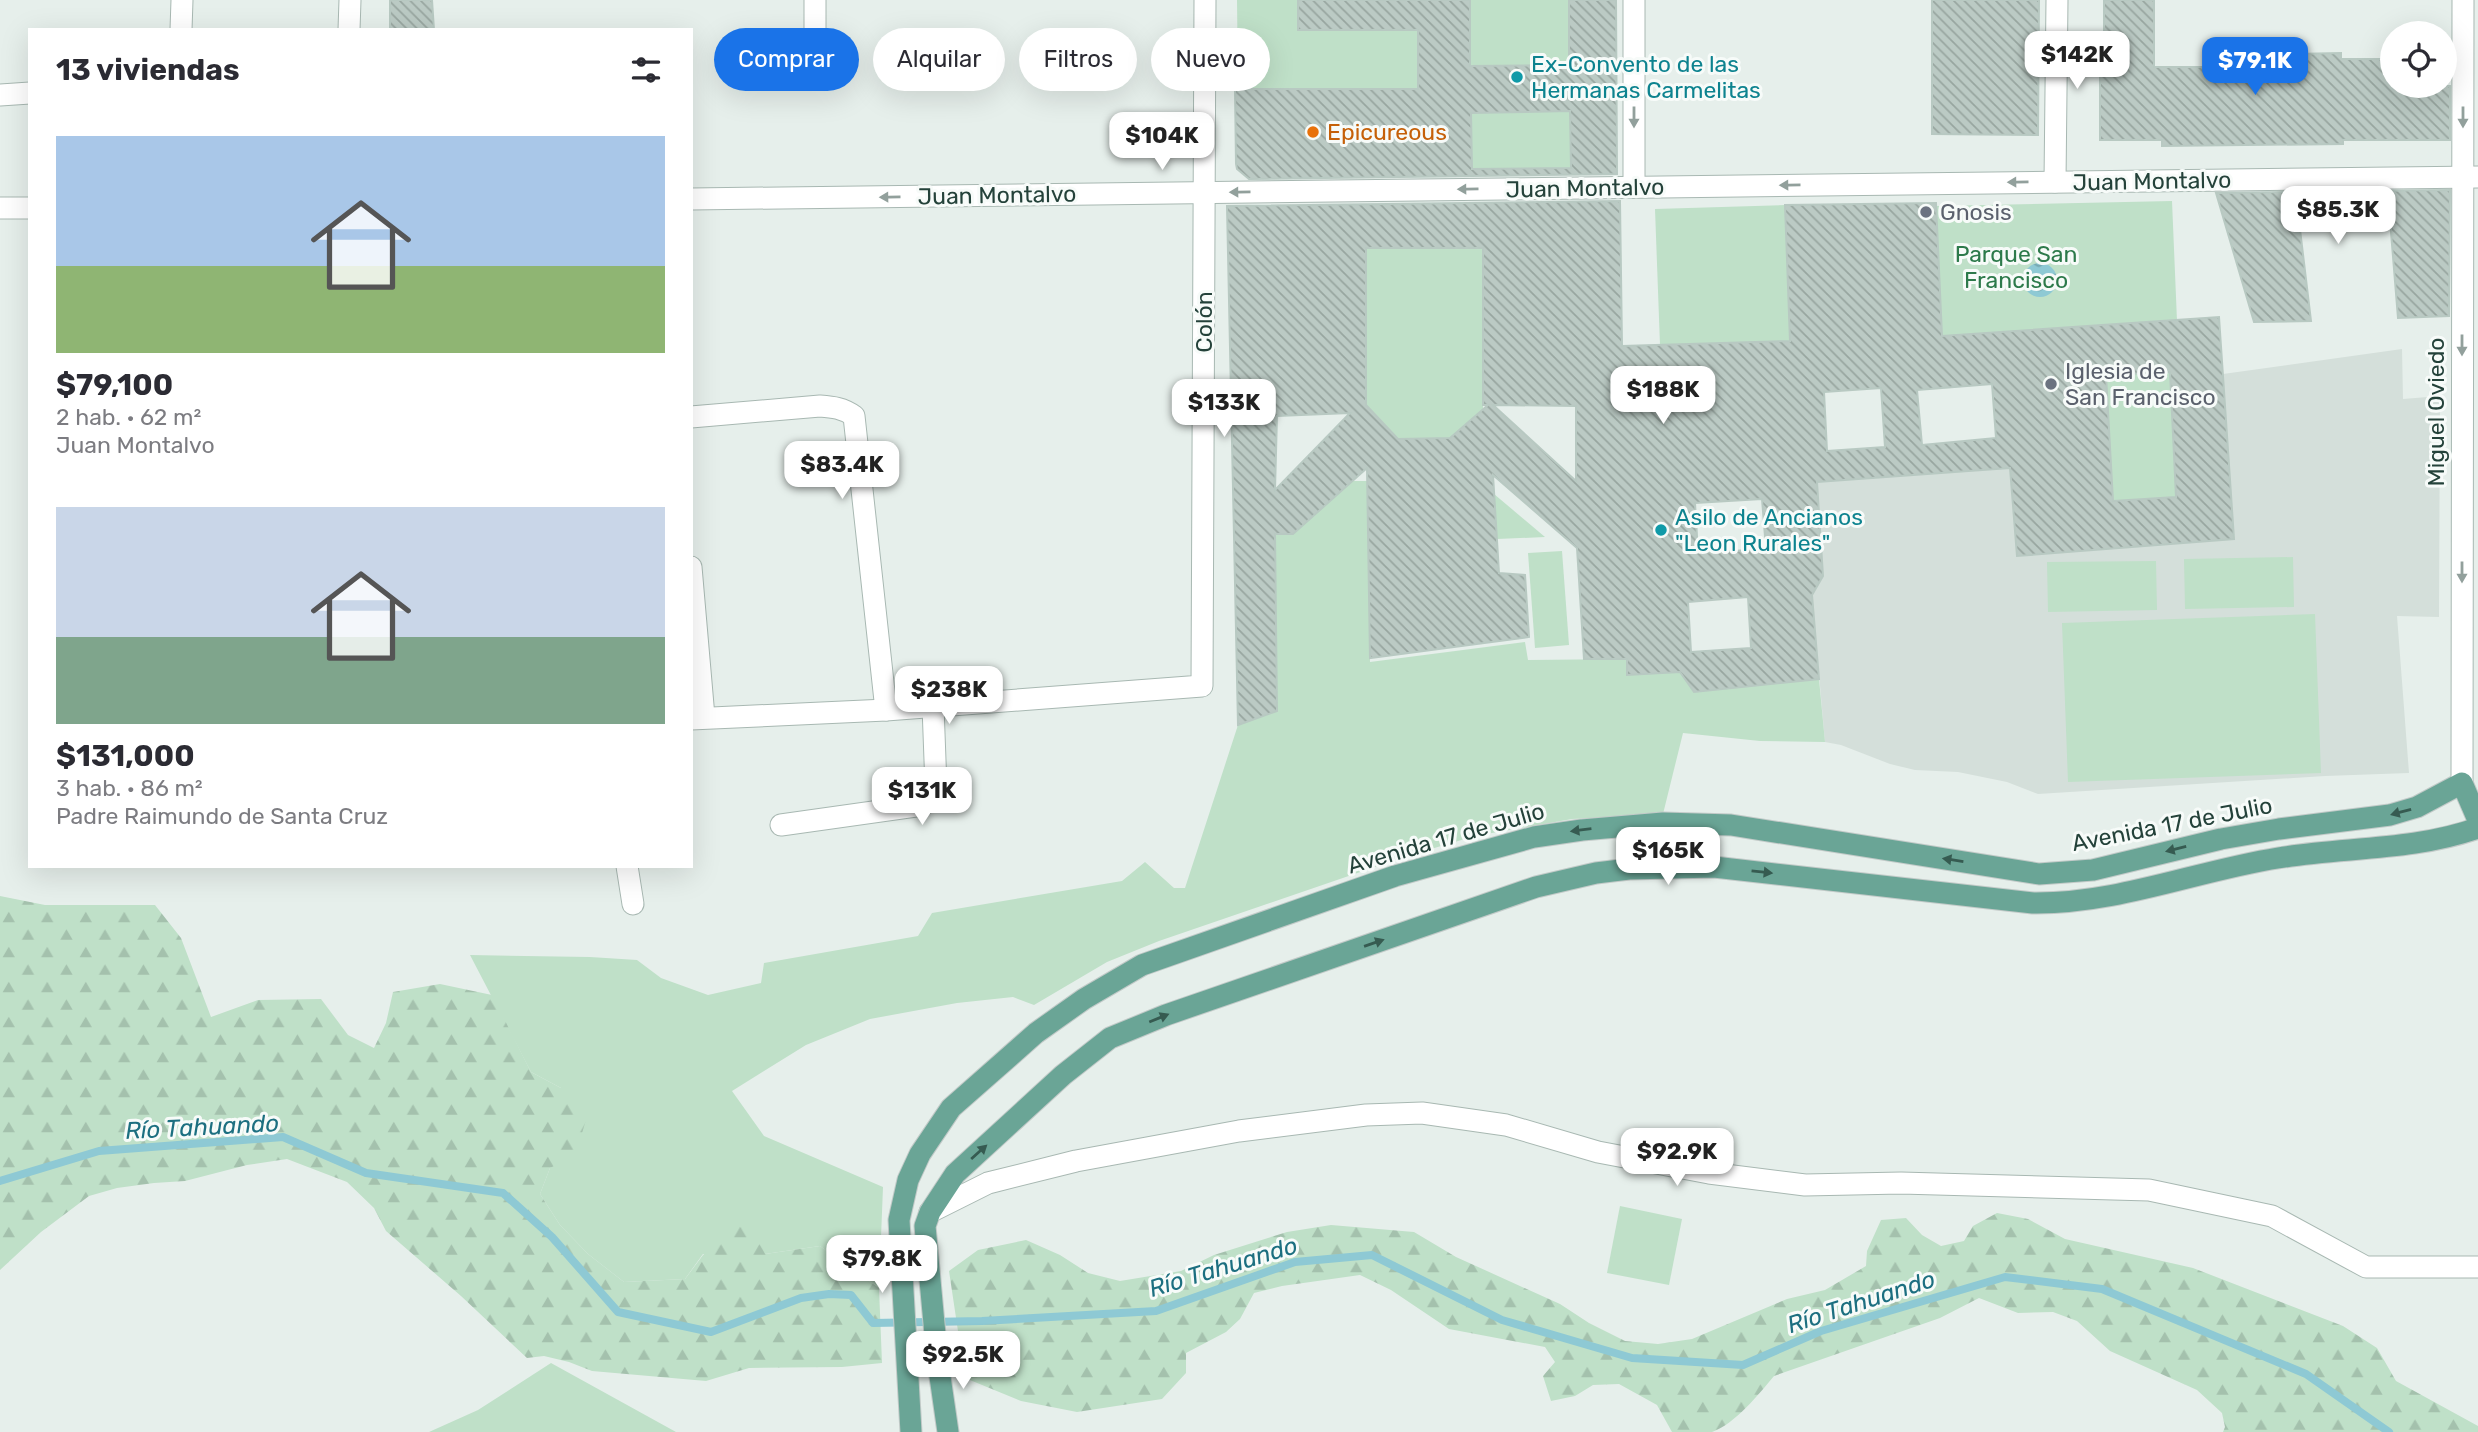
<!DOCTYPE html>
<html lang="es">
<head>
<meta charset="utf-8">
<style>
  :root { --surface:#fff; --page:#f2f2f3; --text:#2b2b33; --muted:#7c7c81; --accent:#1a73e8 }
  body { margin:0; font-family:Rubik,sans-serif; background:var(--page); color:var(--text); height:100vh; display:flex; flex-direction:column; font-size:26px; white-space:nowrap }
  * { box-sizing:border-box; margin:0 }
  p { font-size:23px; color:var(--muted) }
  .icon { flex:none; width:38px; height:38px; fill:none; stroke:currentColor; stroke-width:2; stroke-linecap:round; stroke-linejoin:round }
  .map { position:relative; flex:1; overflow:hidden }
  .drawer { position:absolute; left:28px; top:28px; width:665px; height:840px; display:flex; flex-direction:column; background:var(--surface); border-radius:0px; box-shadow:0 7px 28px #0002 }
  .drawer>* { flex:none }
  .guide { position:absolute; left:714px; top:28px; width:665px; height:63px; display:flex; gap:14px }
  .controls { position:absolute; left:2380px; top:21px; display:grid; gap:14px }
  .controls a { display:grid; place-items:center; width:77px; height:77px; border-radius:50%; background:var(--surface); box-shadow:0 7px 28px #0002; font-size:35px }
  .price { position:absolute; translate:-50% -60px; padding:0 16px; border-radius:14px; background:#fff; color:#222; font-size:23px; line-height:46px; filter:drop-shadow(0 2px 4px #0008) }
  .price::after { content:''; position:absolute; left:50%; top:42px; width:21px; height:16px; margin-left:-10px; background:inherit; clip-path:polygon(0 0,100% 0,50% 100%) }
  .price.on { background:var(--accent); color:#fff }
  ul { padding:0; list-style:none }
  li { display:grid; align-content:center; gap:14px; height:371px; padding:0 28px }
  li span { display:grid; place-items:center; height:217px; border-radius:0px; color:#555 }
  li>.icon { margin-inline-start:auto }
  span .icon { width:126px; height:126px; fill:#fffc; stroke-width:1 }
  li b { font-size:30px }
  h2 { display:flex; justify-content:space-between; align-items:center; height:84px; padding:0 28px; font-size:30px }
  .tag { padding:0 24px; border-radius:32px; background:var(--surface); box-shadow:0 7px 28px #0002; font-size:24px; line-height:63px }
  .tag.on { background:var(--accent); color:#fff }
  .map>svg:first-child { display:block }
  .built { fill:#d4dfda }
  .green { fill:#bfe0c8 }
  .forest { fill:url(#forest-firs) }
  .water { fill:url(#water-ripples) }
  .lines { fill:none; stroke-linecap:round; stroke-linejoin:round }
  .stream { stroke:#8ec9d4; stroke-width:8 }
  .building { fill:url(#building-back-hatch); stroke:#b8c9c2; stroke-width:2; fill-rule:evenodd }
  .minor-casing { stroke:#a8b8b2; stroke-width:23 }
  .major-casing { stroke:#c2cac8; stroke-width:23 }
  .minor { stroke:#fff; stroke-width:21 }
  .major { stroke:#6aa596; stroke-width:21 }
  .oneway { fill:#92a09c }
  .oneway2 { fill:#365b51 }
  .culture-dot { fill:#0f9aa8; stroke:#f7fbf9; stroke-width:2.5 }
  .food-dot { fill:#e8710a; stroke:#f7fbf9; stroke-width:2.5 }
  .worship-dot { fill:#6b7280; stroke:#f7fbf9; stroke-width:2.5 }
  .labels { text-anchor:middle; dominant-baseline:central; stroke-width:6; stroke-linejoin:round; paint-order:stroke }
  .culture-label { font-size:23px; fill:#0d838f; stroke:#f7fbf9; text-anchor:start }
  .food-label { font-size:23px; fill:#c56008; stroke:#f7fbf9; text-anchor:start }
  .street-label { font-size:23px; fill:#24423a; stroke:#f7fbf9 }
  .worship-label { font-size:23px; fill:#5b616d; stroke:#f7fbf9; text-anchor:start }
  .park-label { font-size:23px; fill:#2d7a4b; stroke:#f7fbf9 }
  .water-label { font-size:24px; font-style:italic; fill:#1c6f80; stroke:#f7fbf9 }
</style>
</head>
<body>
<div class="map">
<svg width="2478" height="1432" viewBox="0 0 2478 1432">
  <defs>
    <pattern id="forest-firs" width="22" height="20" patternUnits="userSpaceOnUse" patternTransform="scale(1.75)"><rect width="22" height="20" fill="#bfe0c8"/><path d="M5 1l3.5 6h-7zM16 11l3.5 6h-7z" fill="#a4c1ad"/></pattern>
    <pattern id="water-ripples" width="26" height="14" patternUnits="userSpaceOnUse" patternTransform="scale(1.75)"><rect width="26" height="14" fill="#8ec9d4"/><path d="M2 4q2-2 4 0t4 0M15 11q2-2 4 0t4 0" fill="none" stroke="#74a5ad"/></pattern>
    <pattern id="building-back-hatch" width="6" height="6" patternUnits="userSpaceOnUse" patternTransform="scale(1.75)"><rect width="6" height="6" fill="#bbcac4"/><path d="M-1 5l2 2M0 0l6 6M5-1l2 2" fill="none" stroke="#98a6a0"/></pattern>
  </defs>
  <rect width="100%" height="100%" fill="#e6efeb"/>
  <polygon class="built" points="2402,349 2403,399 2440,396 2439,617 2397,616 2409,773 2325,776 2038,794 2007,782 1958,772 1915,770 1890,764 1841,745 1825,742 1812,595 1817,482 2010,468 2017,556 2234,539 2223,374"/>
  <g class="green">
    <polygon points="1237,0 1298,0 1298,30 1418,30 1418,126 1388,89 1238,89"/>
    <polygon points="1470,0 1569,0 1569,65 1470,66"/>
    <polygon points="1570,111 1571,168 1472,169 1471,113"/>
    <polygon points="2172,201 2177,321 1942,336 1936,206"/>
    <polygon points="1785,205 1790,341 1660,345 1655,209"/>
    <polygon points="1366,248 1483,248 1483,410 1450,438 1398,439 1366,405"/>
    <polygon points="2170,372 2176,497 2113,501 2106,375"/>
    <polygon points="1352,481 1367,481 1370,662 1525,642 1528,660 1627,659 1627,675 1680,672 1694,692 1819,679 1825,742 1760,741 1683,733 1663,814 1572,819 1475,836 1404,857 1159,941 1107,962 1034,1005 1013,997 957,1003 870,1019 806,1045 732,1091 764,1136 883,1187 879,1288 820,1246 765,1254 703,1254 685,1279 624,1282 588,1254 560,1225 540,1194 550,1168 561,1088 531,1072 470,955 590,957 637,960 661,978 708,995 761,983 764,963 918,936 932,913 1122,881 1145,862 1174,888 1185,888 1238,725 1277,711 1275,534"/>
    <polygon points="1494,494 1545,537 1497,539"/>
    <polygon points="1562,551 1569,645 1535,648 1528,553"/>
    <polygon points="2293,557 2294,607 2185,609 2184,559"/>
    <polygon points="2156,561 2157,610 2048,612 2047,562"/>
    <polygon points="2315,614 2321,773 2068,782 2062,623"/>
    <polygon points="1620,1206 1682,1219 1669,1285 1607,1273"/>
    <polygon points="551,1363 676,1432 429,1432 478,1410"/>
  </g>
  <g class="forest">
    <polygon points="0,896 45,905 155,905 181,938 211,1017 258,1000 321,999 348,1035 374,1048 386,1023 393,992 440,984 492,995 531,1072 561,1088 586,1120 575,1156 550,1168 540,1194 560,1225 588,1254 624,1282 685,1279 703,1255 739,1225 761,1230 765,1254 820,1246 879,1288 882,1363 842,1367 749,1368 706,1381 592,1371 569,1362 544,1356 527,1358 461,1296 386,1231 374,1208 347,1182 287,1159 247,1165 185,1181 154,1183 117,1188 89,1196 41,1232 0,1270"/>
    <path d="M1997 1213 2028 1219 2065 1239 2193 1268 2343 1326 2377 1348 2396 1381 2478 1426V1432H2223L2225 1427 2222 1413 2197 1390 2110 1351 2077 1321 2053 1312 2018 1313 1979 1298 1940 1318 1774 1376C1759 1394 1735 1424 1712 1432 1701 1432 1684 1432 1672 1432L1657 1405 1619 1384 1593 1385 1575 1396 1551 1401 1543 1376 1555 1362 1545 1347 1449 1329 1391 1290 1360 1275 1282 1286 1254 1293 1240 1319 1226 1332 1186 1353V1373L1162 1399 1077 1412 1021 1401 965 1378 949 1271 978 1250 1026 1240 1060 1255 1088 1273 1120 1281 1181 1271 1214 1255 1287 1232 1331 1225 1414 1232 1456 1257 1560 1304 1589 1323 1625 1341 1658 1344 1692 1339 1787 1299 1825 1290 1866 1266 1867 1251 1881 1220 1906 1218 1922 1235 1941 1246 1964 1241 1973 1226Z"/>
  </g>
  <circle class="water" cx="2040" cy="280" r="17"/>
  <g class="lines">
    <polyline class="stream" points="0,1181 99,1151 283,1137 366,1173 503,1193 552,1237 618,1312 711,1332 801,1298 829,1294 851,1295 873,1323 982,1321 1156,1311 1295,1262 1372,1255 1502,1320 1632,1358 1743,1365 1821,1331 2005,1277 2102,1289 2306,1374 2389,1432"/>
  </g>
  <g class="building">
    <polygon points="390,0 432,0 434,30 390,30"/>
    <path d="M1298 0H1470V66L1569 65V0H1616L1617 174 1249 179 1237 169 1236 164 1235 89H1418V30H1298ZM1570 111 1571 168 1472 169 1471 113Z"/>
    <polygon points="1932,0 2039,0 2038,135 1932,134"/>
    <polygon points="2104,0 2154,0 2154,67 2219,67 2219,72 2293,71 2293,54 2341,53 2341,59 2392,59 2392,86 2450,86 2450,140 2343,140 2343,144 2162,146 2162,140 2100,140 2100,74 2104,74"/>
    <polygon points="2450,190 2449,316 2398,318 2390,220 2299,221 2311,321 2254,322 2216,193"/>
    <path d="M1620 201 1622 346 1790 341 1785 205 1936 203 1942 336 2219 317 2234 539 2017 556 2010 468 1817 482 1823 576 1812 595 1819 679 1694 692 1680 672 1627 675V659H1584L1577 548 1493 475 1499 573 1525 575 1529 637 1370 658 1367 468 1293 534H1275L1277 711 1238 725 1227 206ZM1366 248H1483V405H1488L1450 438 1398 439 1366 405ZM2170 372 2176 497 2113 501 2106 375ZM1992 384 1996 438 1922 445 1917 390ZM1881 388 1885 447 1827 451 1824 392ZM1493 405 1576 406V481ZM1350 413 1275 490 1277 416ZM1762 499 1766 549 1698 553 1695 503ZM1748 597 1751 648 1691 652 1688 602Z"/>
  </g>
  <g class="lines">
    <defs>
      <g id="minor">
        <polyline points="181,30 182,0"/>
        <polyline points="349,30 350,0"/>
        <polyline points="815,52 815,0"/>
        <polyline points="0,95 30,93"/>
        <polyline points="2055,182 2057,0"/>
        <polyline points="1634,187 1634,0"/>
        <polyline points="691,199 2478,177"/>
        <polyline points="0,208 30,208"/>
        <path d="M691 417 820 406C833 407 843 408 854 416L886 710"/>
        <polyline points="691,567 704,717"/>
        <polyline points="691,719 886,710 1202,686 1205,0"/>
        <polyline points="2462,783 2463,0"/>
        <polyline points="781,825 923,805 932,798 936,787 933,706"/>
        <polyline points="627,866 633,904"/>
        <polyline points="930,1212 988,1183 1076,1161 1239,1131 1366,1115 1422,1113 1506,1125 1598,1152 1709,1173 1805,1185 1901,1183 2149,1190 2272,1216 2366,1267 2478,1267"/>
      </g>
      <g id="major">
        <polyline points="911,1432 899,1220 908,1180 920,1154 951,1108 1036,1033 1084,999 1142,965 1395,876 1534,837 1582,830 1663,823 1731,825 2039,874 2093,870 2221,839 2279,829 2390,815 2417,807 2462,783 2478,820"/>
        <path d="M948 1432 937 1356 925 1226 930 1212 955 1174 1063 1075 1110 1038 1166 1015 1536 887 1596 873 1629 869 1714 867 2033 903C2117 904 2196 871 2278 858 2345 847 2413 851 2478 828"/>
      </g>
    </defs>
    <use href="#minor" class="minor-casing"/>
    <use href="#major" class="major-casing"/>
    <use href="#minor" class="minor"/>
    <use href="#major" class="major"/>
  </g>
  <defs><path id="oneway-solid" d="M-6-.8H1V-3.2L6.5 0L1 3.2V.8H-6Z" transform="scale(1.75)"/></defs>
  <g class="oneway">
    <use href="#oneway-solid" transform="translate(1634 117) rotate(90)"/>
    <use href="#oneway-solid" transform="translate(2463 117) rotate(90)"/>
    <use href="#oneway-solid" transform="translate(2018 182) rotate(179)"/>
    <use href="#oneway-solid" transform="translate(1790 185) rotate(179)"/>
    <use href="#oneway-solid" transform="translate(1468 189) rotate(179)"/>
    <use href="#oneway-solid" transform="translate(1240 192) rotate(179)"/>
    <use href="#oneway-solid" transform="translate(890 197) rotate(179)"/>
    <use href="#oneway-solid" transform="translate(2462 345) rotate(90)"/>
    <use href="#oneway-solid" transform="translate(2462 572) rotate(90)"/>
  </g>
  <g class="oneway2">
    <use href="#oneway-solid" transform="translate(2401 812) rotate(165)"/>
    <use href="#oneway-solid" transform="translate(1581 830) rotate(173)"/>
    <use href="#oneway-solid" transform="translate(2176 849) rotate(166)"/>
    <use href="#oneway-solid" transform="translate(1953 860) rotate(-171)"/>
    <use href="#oneway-solid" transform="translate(1762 872) rotate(6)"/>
    <use href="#oneway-solid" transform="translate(1374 943) rotate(-19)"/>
    <use href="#oneway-solid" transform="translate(1159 1018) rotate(-22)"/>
    <use href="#oneway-solid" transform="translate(979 1152) rotate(-42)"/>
  </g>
  <g class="culture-dot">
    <circle cx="1517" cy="77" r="7"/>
    <circle cx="1661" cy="530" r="7"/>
  </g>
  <circle class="food-dot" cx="1313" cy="132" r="7"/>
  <g class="worship-dot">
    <circle cx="1926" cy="212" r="7"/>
    <circle cx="2051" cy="384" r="7"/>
  </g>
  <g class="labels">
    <g class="culture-label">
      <text x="1531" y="64">Ex-Convento de las<tspan x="1531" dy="26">Hermanas Carmelitas</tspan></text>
      <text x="1675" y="517">Asilo de Ancianos<tspan x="1675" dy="26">"Leon Rurales"</tspan></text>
    </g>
    <g class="food-label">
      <text x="1327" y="132">Epicureous</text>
    </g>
    <g class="street-label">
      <text transform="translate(2152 181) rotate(-1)">Juan Montalvo</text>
      <text transform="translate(1585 188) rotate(-1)">Juan Montalvo</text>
      <text transform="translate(997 195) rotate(-1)">Juan Montalvo</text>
      <text transform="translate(1204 322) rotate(-90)">Colón</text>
      <text transform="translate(2436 412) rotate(-90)">Miguel Oviedo</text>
      <text transform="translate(2172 824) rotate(-11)">Avenida 17 de Julio</text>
      <text transform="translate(1446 838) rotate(-16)">Avenida 17 de Julio</text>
    </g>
    <g class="worship-label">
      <text x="1940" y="212">Gnosis</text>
      <text x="2065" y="371">Iglesia de<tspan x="2065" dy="26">San Francisco</tspan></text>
    </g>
    <g class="park-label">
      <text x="2016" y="254">Parque San<tspan x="2016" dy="26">Francisco</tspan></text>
    </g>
    <g class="water-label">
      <text transform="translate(202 1127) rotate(-3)">Río Tahuando</text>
      <text transform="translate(1223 1267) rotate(-17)">Río Tahuando</text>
      <text transform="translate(1861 1302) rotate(-18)">Río Tahuando</text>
    </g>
  </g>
</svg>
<div class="controls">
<a><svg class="icon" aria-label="locate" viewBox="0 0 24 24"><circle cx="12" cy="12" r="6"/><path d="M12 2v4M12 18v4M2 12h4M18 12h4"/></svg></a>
</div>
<b class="price" style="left:2077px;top:91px">$142K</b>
<b class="price on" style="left:2255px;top:97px">$79.1K</b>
<b class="price" style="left:1162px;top:172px">$104K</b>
<b class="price" style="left:2338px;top:246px">$85.3K</b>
<b class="price" style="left:1663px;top:426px">$188K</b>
<b class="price" style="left:1224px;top:439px">$133K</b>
<b class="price" style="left:842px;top:501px">$83.4K</b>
<b class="price" style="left:949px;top:726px">$238K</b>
<b class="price" style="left:922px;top:827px">$131K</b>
<b class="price" style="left:1668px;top:887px">$165K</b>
<b class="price" style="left:1677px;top:1188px">$92.9K</b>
<b class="price" style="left:882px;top:1295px">$79.8K</b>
<b class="price" style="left:963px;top:1391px">$92.5K</b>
<div class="guide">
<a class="tag on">Comprar</a>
<a class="tag">Alquilar</a>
<a class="tag">Filtros</a>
<a class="tag">Nuevo</a>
</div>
<section class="drawer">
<h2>13 viviendas<svg class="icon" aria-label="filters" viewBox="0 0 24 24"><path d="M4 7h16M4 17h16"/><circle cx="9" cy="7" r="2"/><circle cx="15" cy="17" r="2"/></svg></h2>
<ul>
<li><span style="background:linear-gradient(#a9c7e8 60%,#8fb573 0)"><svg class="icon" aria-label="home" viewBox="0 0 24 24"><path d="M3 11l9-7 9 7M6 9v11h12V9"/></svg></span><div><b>$79,100</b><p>2 hab. · 62 m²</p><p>Juan Montalvo</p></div></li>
<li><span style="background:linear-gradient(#c9d6e8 60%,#7fa58c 0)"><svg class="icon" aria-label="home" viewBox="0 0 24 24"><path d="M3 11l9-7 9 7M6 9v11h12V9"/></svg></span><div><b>$131,000</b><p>3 hab. · 86 m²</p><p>Padre Raimundo de Santa Cruz</p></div></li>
</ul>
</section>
</div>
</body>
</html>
